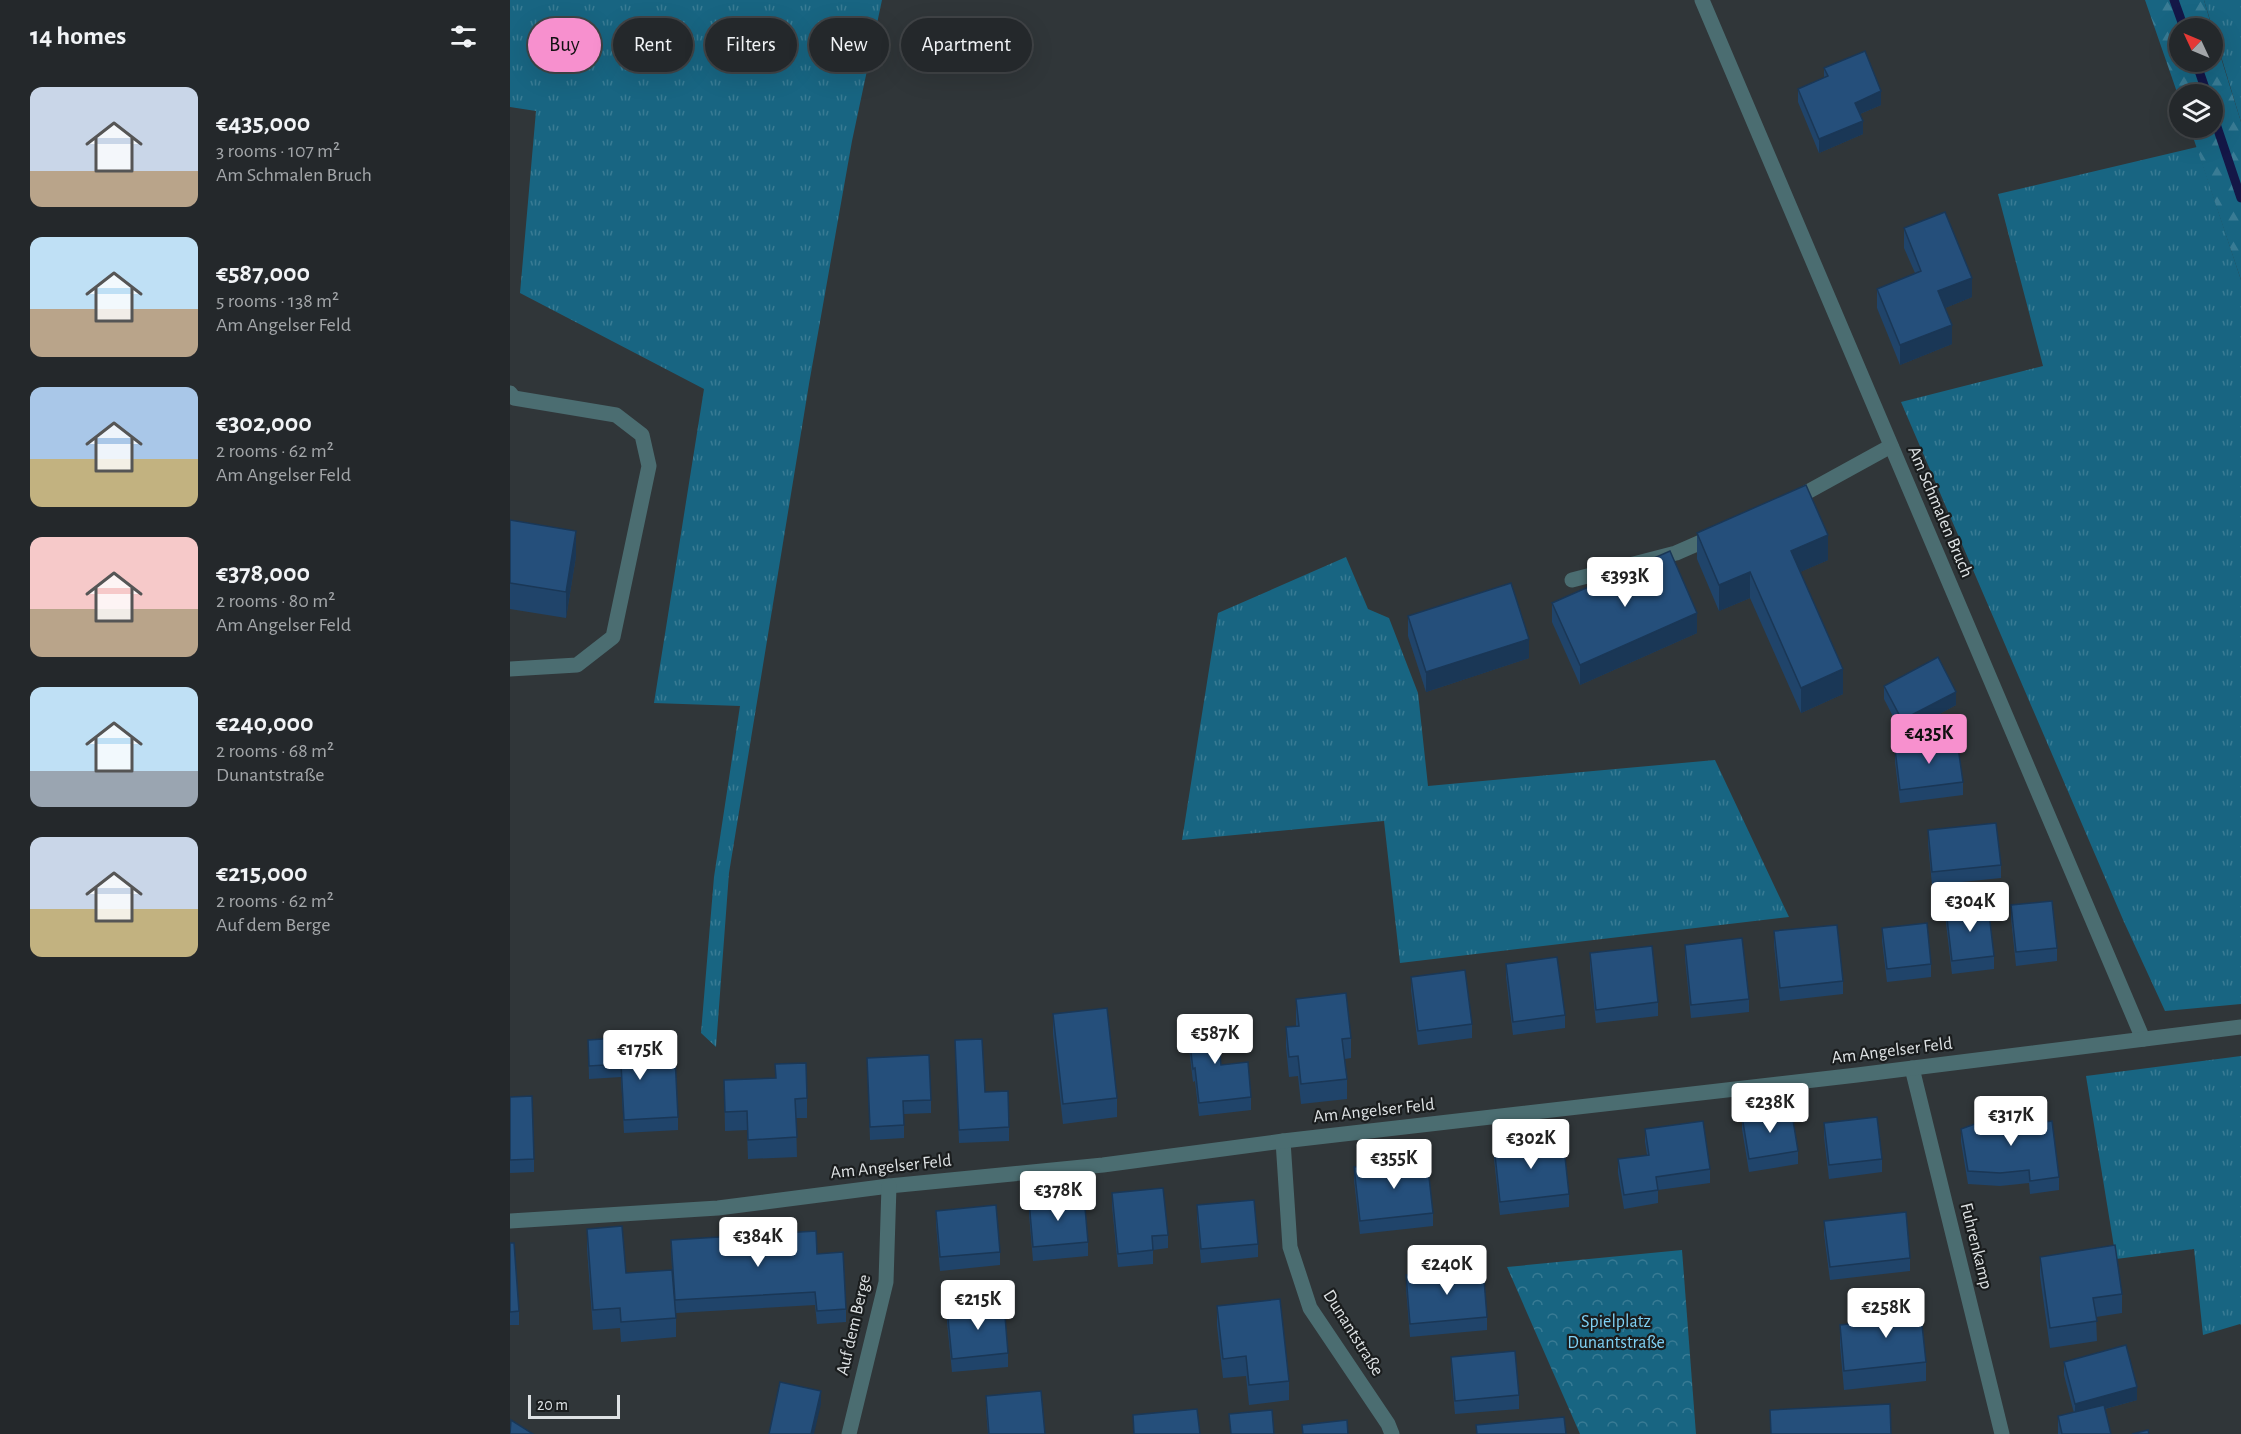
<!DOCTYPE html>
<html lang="en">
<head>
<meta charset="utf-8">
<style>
  :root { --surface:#24282b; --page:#2c3033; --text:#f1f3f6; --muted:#a3a6a9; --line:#414447; --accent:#f790ce }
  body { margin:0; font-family:"Alegreya Sans",sans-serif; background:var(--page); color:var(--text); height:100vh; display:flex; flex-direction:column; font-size:22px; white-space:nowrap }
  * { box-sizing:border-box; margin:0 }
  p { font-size:20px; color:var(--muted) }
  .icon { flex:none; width:33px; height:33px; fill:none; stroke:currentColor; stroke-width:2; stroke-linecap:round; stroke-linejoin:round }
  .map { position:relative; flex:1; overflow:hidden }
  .sheet { display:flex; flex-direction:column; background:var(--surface); width:510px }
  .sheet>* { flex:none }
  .banner { position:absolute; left:18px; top:18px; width:570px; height:54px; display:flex; gap:12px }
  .needle { width:39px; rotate:314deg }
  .fabs { position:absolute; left:1659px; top:18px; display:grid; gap:12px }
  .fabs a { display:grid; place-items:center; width:54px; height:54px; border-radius:50%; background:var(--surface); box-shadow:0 6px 24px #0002,0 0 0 2px var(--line); font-size:30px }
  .scale { position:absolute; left:18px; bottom:15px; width:92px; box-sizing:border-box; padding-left:6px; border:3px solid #dee2e4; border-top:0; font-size:16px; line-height:21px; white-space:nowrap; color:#dee2e4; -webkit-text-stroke:4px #1a1d1e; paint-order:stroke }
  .price { position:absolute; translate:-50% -51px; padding:0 14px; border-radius:6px; background:#fff; color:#222; font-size:20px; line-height:39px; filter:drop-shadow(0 2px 3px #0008) }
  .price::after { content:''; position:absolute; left:50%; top:36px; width:18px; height:14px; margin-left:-9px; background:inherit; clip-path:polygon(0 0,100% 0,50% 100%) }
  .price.selected { background:var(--accent); color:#111 }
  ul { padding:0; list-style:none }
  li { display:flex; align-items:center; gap:18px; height:150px; padding:0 30px }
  li span { display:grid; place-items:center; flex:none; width:168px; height:120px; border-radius:12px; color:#555 }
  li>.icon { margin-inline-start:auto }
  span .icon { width:72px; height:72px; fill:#fffc; stroke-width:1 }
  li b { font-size:26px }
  h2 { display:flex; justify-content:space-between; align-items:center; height:72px; padding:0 30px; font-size:26px }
  .tag { padding:0 21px; border-radius:27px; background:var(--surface); box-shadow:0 6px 24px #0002,0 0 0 2px var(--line); font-size:21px; line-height:54px }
  .tag.selected { background:var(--accent); color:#111 }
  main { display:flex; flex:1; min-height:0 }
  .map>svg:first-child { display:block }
  .grass { fill:url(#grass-tufts) }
  .forest { fill:url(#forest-firs) }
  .park { fill:url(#park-crowns) }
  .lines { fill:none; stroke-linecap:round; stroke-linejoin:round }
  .stream { stroke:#141747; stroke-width:9 }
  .service { stroke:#4b6d71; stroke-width:15 }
  .minor { stroke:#4b6d71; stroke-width:15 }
  .wall { fill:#20446a }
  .shaded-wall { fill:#1a3756 }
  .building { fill:#254f7b; stroke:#1a3756; stroke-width:1.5 }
  .labels { text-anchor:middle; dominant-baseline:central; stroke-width:4.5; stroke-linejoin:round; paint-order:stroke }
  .street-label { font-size:18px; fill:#dee2e4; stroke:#1a1d1e }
  .park-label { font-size:18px; fill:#80d1f5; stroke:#1a1d1e }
</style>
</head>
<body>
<main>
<section class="sheet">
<h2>14 homes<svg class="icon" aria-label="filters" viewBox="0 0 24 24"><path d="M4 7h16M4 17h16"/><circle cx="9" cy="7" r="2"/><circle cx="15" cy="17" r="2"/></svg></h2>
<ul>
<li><span style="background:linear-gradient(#c9d6e8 70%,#b9a48a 0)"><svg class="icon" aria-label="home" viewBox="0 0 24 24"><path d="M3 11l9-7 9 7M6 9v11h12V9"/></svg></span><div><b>€435,000</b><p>3 rooms · 107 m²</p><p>Am Schmalen Bruch</p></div></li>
<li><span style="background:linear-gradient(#bfe0f5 60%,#b9a48a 0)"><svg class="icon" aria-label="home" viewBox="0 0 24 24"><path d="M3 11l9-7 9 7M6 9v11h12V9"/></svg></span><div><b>€587,000</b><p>5 rooms · 138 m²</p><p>Am Angelser Feld</p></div></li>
<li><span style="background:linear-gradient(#a9c7e8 60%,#c2b280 0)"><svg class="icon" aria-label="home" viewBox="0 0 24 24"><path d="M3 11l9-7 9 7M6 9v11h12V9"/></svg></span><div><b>€302,000</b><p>2 rooms · 62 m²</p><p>Am Angelser Feld</p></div></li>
<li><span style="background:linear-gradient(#f6c9c9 60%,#b9a48a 0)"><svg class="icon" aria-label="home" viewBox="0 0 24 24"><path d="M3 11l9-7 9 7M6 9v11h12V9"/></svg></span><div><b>€378,000</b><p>2 rooms · 80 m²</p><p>Am Angelser Feld</p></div></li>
<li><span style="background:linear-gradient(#bfe0f5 70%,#9aa5b1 0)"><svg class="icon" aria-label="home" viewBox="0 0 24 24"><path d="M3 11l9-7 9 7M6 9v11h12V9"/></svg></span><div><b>€240,000</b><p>2 rooms · 68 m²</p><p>Dunantstraße</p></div></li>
<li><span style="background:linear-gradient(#c9d6e8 60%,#c2b280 0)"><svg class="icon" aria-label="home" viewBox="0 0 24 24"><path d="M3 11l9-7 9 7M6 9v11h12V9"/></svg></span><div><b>€215,000</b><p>2 rooms · 62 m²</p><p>Auf dem Berge</p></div></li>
</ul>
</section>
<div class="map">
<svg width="1731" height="1434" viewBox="0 0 1731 1434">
  <defs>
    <pattern id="grass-tufts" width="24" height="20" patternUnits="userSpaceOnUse" patternTransform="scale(1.5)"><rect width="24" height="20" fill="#186582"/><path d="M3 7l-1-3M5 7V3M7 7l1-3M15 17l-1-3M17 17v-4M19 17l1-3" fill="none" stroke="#397b94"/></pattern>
    <pattern id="forest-firs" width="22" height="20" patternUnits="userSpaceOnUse" patternTransform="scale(1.5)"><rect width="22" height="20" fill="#186582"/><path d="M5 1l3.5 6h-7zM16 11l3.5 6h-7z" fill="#397b94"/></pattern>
    <pattern id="park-crowns" width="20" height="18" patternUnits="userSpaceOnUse" patternTransform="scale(1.5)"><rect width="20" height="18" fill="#186582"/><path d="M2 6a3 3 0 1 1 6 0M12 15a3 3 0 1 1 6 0" fill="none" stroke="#397b94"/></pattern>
  </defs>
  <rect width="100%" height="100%" fill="#303639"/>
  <g class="grass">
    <polygon points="0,0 372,0 342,141 299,384 219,873 206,1047 191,1033 204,877 230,706 144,703 194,389 10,293 26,111 0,107"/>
    <polygon points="1694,0 1731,0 1731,122"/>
    <polygon points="1687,147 1731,280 1731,1004 1655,1011 1614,922 1391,402 1533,366 1488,194"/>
    <polygon points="836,557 858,609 879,618 908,693 918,786 1205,760 1279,917 890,963 874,821 672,840 708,613"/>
    <polygon points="1731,1056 1731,1325 1730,1324 1693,1335 1684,1249 1606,1259 1576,1076"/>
  </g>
  <polygon class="forest" points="1635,0 1694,0 1702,28 1670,28 1670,62 1702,62 1702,29 1731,122 1731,280 1680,128 1702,128 1702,94 1670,94 1669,98"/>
  <polygon class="park" points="1172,1250 1186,1434 1070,1434 997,1267"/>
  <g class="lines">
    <g class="stream">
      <polyline points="1664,0 1674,28"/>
      <polyline points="1686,62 1697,94"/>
      <polyline points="1702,112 1731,198"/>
    </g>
    <g class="service">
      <polyline points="0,393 4,398 106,415 132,435 139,466 103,637 67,665 0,669"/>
      <polyline points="1281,501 1381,446"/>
      <polyline points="1062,580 1166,553 1205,536"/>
    </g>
    <g class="minor">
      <polyline points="1192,0 1633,1039"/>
      <polyline points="1402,1068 1492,1434"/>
      <polyline points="773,1141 780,1247 800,1308 878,1424 882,1434"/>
      <polyline points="0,1221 208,1208 379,1186 593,1165 773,1141 1347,1075 1731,1027"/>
      <polyline points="339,1434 376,1282 379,1186"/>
    </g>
  </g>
  <g class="wall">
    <polygon points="1314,68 1371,105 1350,114 1353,134 1309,153 1288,102 1288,89 1314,78"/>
    <polygon points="1394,228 1462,297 1435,308 1442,344 1390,365 1367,308 1367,289 1405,273 1394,248"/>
    <polygon points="0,520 66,556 56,618 0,609"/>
    <polygon points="1187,533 1318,560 1290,572 1333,694 1291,713 1240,598 1209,611 1187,559"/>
    <polygon points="1042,603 1187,633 1070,685 1042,622"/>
    <polygon points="898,616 1019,658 916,692 898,636"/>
    <polygon points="1374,686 1446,705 1392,734 1374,699"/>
    <polygon points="1385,749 1453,782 1453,795 1390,803 1385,762"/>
    <polygon points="1418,830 1491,865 1491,878 1422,885 1418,843"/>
    <polygon points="1501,905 1547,948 1547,961 1506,966 1501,918"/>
    <polygon points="1436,910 1484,956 1484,969 1442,974 1436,923"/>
    <polygon points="1372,928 1421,964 1421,977 1377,982 1372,941"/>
    <polygon points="1264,931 1333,981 1333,994 1270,1001 1264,945"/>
    <polygon points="1175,945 1239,999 1239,1012 1181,1018 1175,958"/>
    <polygon points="1080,953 1148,1002 1148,1016 1086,1023 1080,967"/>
    <polygon points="996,964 1055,1015 1055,1028 1003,1035 996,977"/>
    <polygon points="901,977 962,1024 962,1038 908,1045 901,990"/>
    <polygon points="786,999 841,1038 841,1058 835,1059 837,1079 837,1099 791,1104 788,1076 779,1077 776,1047 776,1027 786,1026"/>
    <polygon points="543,1014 607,1098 607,1117 553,1124 543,1034"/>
    <polygon points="677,1019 711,1065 741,1097 741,1110 689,1116 685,1081 683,1082 677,1032"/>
    <polygon points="78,1040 109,1060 168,1117 168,1130 114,1133 111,1077 79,1079"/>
    <polygon points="445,1040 475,1092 499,1127 499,1141 449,1143"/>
    <polygon points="357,1058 421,1100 421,1113 394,1114 394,1138 360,1140"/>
    <polygon points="265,1064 297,1098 297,1118 286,1118 287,1157 238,1159 237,1130 215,1131 214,1080 265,1078"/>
    <polygon points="0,1097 24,1159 24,1172 0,1173"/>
    <polygon points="1232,1116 1288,1151 1288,1164 1239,1172 1232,1129"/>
    <polygon points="1314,1123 1372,1159 1372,1172 1319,1179 1314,1137"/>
    <polygon points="1514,1125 1549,1177 1549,1190 1520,1194 1519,1183 1490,1186 1458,1184 1451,1142 1451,1129"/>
    <polygon points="1135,1129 1200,1169 1200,1183 1148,1190 1148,1203 1114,1209 1108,1173 1108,1159 1137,1155 1135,1142"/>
    <polygon points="984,1145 1059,1194 1059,1207 990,1215 984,1159"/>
    <polygon points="844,1167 923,1213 923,1226 850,1234 844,1180"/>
    <polygon points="602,1193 658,1235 658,1248 643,1250 643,1264 608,1267 602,1206"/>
    <polygon points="519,1201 578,1242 578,1256 523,1261 519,1214"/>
    <polygon points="687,1205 748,1244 748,1257 691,1263 687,1218"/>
    <polygon points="426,1211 490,1252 490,1265 430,1271 426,1224"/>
    <polygon points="1314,1221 1400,1258 1400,1271 1320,1280 1314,1234"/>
    <polygon points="77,1229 116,1273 162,1270 161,1240 307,1254 336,1309 336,1322 307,1324 305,1305 166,1313 166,1337 111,1342 110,1328 83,1330 77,1249"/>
    <polygon points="0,1243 9,1311 9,1325 0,1325"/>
    <polygon points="1530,1257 1612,1294 1612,1313 1586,1317 1587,1341 1540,1348 1530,1276"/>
    <polygon points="896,1275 977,1317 977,1330 900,1337 896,1288"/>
    <polygon points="1380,1301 1416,1362 1416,1381 1334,1390 1330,1345 1330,1325 1380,1320"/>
    <polygon points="707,1306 779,1381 779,1400 739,1405 736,1376 713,1378 707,1326"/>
    <polygon points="437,1309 498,1353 498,1367 442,1372 437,1322"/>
    <polygon points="941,1357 1009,1395 1009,1409 945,1414 941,1370"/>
    <polygon points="1554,1362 1627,1400 1595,1409 1601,1434 1548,1434 1548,1416 1564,1413 1554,1375"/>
    <polygon points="476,1396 535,1434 478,1434 476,1409"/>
  </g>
  <g class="shaded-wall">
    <polygon points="1371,91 1371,105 1345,116 1345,103"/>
    <polygon points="1353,121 1353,134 1309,153 1309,139"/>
    <polygon points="1462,278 1462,297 1428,311 1428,291"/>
    <polygon points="1442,325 1442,344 1390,365 1390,345"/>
    <polygon points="66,531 66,556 56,618 56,592"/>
    <polygon points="1318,535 1318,560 1281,576 1281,551"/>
    <polygon points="1240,572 1240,598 1209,611 1209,585"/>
    <polygon points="1187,613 1187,633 1070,685 1070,665"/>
    <polygon points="1019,639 1019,658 916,692 916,672"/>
    <polygon points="1333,669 1333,694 1291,713 1291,688"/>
    <polygon points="1446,692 1446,705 1392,734 1392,720"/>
    <polygon points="1627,1387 1627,1400 1565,1417 1565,1404"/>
    <polygon points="311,1391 311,1404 304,1434 301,1434"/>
  </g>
  <g class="building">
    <polygon points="1355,51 1371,91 1345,103 1353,121 1309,139 1288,89 1318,76 1314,68"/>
    <polygon points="1435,212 1462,278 1428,291 1442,325 1390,345 1367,289 1411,271 1394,228"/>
    <polygon points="1296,485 1318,535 1281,551 1333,669 1291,688 1240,572 1209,585 1187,533"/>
    <polygon points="0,520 66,531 56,592 0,583"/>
    <polygon points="1160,551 1187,613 1070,665 1042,603"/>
    <polygon points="1001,583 1019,639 916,672 898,616"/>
    <polygon points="1428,657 1446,692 1392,720 1374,686"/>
    <polygon points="1447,740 1453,782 1390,790 1385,749"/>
    <polygon points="1486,823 1491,865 1422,872 1418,830"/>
    <polygon points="1542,901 1547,948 1506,952 1501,905"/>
    <polygon points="1478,905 1484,956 1442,961 1436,910"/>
    <polygon points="1417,923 1421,964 1377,969 1372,928"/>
    <polygon points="1327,925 1333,981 1270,988 1264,931"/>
    <polygon points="1232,938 1239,999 1181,1005 1175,945"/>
    <polygon points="1142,946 1148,1002 1086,1010 1080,953"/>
    <polygon points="1047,957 1055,1015 1003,1022 996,964"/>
    <polygon points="955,970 962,1024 908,1031 901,977"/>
    <polygon points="836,993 841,1038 832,1039 837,1079 791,1084 788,1056 779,1057 776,1027 789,1026 786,999"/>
    <polygon points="597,1008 607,1098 553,1104 543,1014"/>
    <polygon points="706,1016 711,1065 738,1062 741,1097 689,1103 685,1068 683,1069 677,1019"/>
    <polygon points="108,1038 109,1060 165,1057 168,1117 114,1120 111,1064 79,1066 78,1040"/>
    <polygon points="472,1039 475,1092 498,1091 499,1127 449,1130 445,1040"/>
    <polygon points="419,1055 421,1100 393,1101 394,1125 360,1127 357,1058"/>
    <polygon points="296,1063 297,1098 285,1099 287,1137 238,1140 237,1111 215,1112 214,1080 266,1078 265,1064"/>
    <polygon points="22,1096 24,1159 0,1160 0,1097"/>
    <polygon points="1281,1108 1288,1151 1239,1159 1232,1116"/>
    <polygon points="1513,1114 1514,1125 1542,1121 1549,1177 1520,1181 1519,1170 1490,1173 1458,1171 1451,1129 1484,1117"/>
    <polygon points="1367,1117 1372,1159 1319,1165 1314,1123"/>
    <polygon points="1193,1121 1200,1169 1146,1177 1148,1190 1114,1195 1108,1159 1139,1155 1135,1129"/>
    <polygon points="1053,1139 1059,1194 990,1202 984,1145"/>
    <polygon points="917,1159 923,1213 850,1221 844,1167"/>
    <polygon points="653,1188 658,1235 642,1236 643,1250 608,1254 602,1193"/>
    <polygon points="574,1196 578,1242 523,1247 519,1201"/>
    <polygon points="744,1200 748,1244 691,1249 687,1205"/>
    <polygon points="486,1205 490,1252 430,1257 426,1211"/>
    <polygon points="1396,1212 1400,1258 1320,1267 1314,1221"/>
    <polygon points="112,1226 116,1273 162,1270 166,1318 111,1322 110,1308 83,1310 77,1229"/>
    <polygon points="306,1231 307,1254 333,1252 336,1309 307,1311 305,1292 165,1300 161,1240"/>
    <polygon points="0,1243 4,1243 9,1311 0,1312"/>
    <polygon points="1605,1245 1612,1294 1583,1298 1587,1321 1540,1328 1530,1257"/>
    <polygon points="973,1267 977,1317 900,1324 896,1275"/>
    <polygon points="1409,1297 1416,1362 1334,1371 1330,1325 1382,1319 1380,1301"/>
    <polygon points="770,1299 779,1381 739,1385 736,1356 713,1359 707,1306"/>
    <polygon points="494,1304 498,1353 442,1359 437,1309"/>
    <polygon points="1616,1345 1627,1387 1565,1404 1554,1362"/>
    <polygon points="1005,1351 1009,1395 945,1401 941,1357"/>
    <polygon points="270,1382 311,1391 301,1434 259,1434"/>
    <polygon points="531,1391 535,1434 479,1434 476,1396"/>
    <polygon points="1380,1404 1381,1434 1261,1434 1260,1410"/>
    <polygon points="1594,1405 1601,1434 1552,1434 1548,1416"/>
    <polygon points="687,1409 690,1434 624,1434 623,1415"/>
    <polygon points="762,1410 764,1434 721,1434 719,1414"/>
    <polygon points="1054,1417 1056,1434 967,1434 966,1425"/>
    <polygon points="1,1420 23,1434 0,1434"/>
    <polygon points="837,1420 838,1434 793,1434 792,1425"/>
    <polygon points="1638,1430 1639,1434 1622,1434"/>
  </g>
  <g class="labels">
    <g class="street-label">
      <text transform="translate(1430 512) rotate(67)">Am Schmalen Bruch</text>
      <text transform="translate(1382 1051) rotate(-7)">Am Angelser Feld</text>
      <text transform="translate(864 1111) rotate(-6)">Am Angelser Feld</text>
      <text transform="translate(381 1167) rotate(-6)">Am Angelser Feld</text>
      <text transform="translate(1466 1246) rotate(76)">Fuhrenkamp</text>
      <text transform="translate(344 1325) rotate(-77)">Auf dem Berge</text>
      <text transform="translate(843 1333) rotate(58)">Dunantstraße</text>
    </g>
    <g class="park-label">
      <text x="1106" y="1322">Spielplatz<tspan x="1106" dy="21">Dunantstraße</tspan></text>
    </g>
  </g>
</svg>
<div class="fabs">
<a><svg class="needle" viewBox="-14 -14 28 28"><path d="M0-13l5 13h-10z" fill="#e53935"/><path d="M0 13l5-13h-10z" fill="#a3a6a9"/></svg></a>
<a><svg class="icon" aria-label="layers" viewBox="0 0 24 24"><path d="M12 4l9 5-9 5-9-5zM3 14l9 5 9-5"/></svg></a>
</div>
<div class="scale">20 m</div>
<b class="price" style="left:1115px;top:608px">€393K</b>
<b class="price selected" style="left:1419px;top:765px">€435K</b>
<b class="price" style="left:1460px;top:933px">€304K</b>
<b class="price" style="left:705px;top:1065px">€587K</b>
<b class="price" style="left:130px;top:1081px">€175K</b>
<b class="price" style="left:1260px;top:1134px">€238K</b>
<b class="price" style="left:1501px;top:1147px">€317K</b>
<b class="price" style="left:1021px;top:1170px">€302K</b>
<b class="price" style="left:884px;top:1190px">€355K</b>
<b class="price" style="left:548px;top:1222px">€378K</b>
<b class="price" style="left:248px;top:1268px">€384K</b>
<b class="price" style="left:937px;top:1296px">€240K</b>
<b class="price" style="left:468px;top:1331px">€215K</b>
<b class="price" style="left:1376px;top:1339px">€258K</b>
<div class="banner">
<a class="tag selected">Buy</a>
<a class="tag">Rent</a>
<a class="tag">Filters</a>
<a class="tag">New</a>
<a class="tag">Apartment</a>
</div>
</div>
</main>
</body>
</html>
